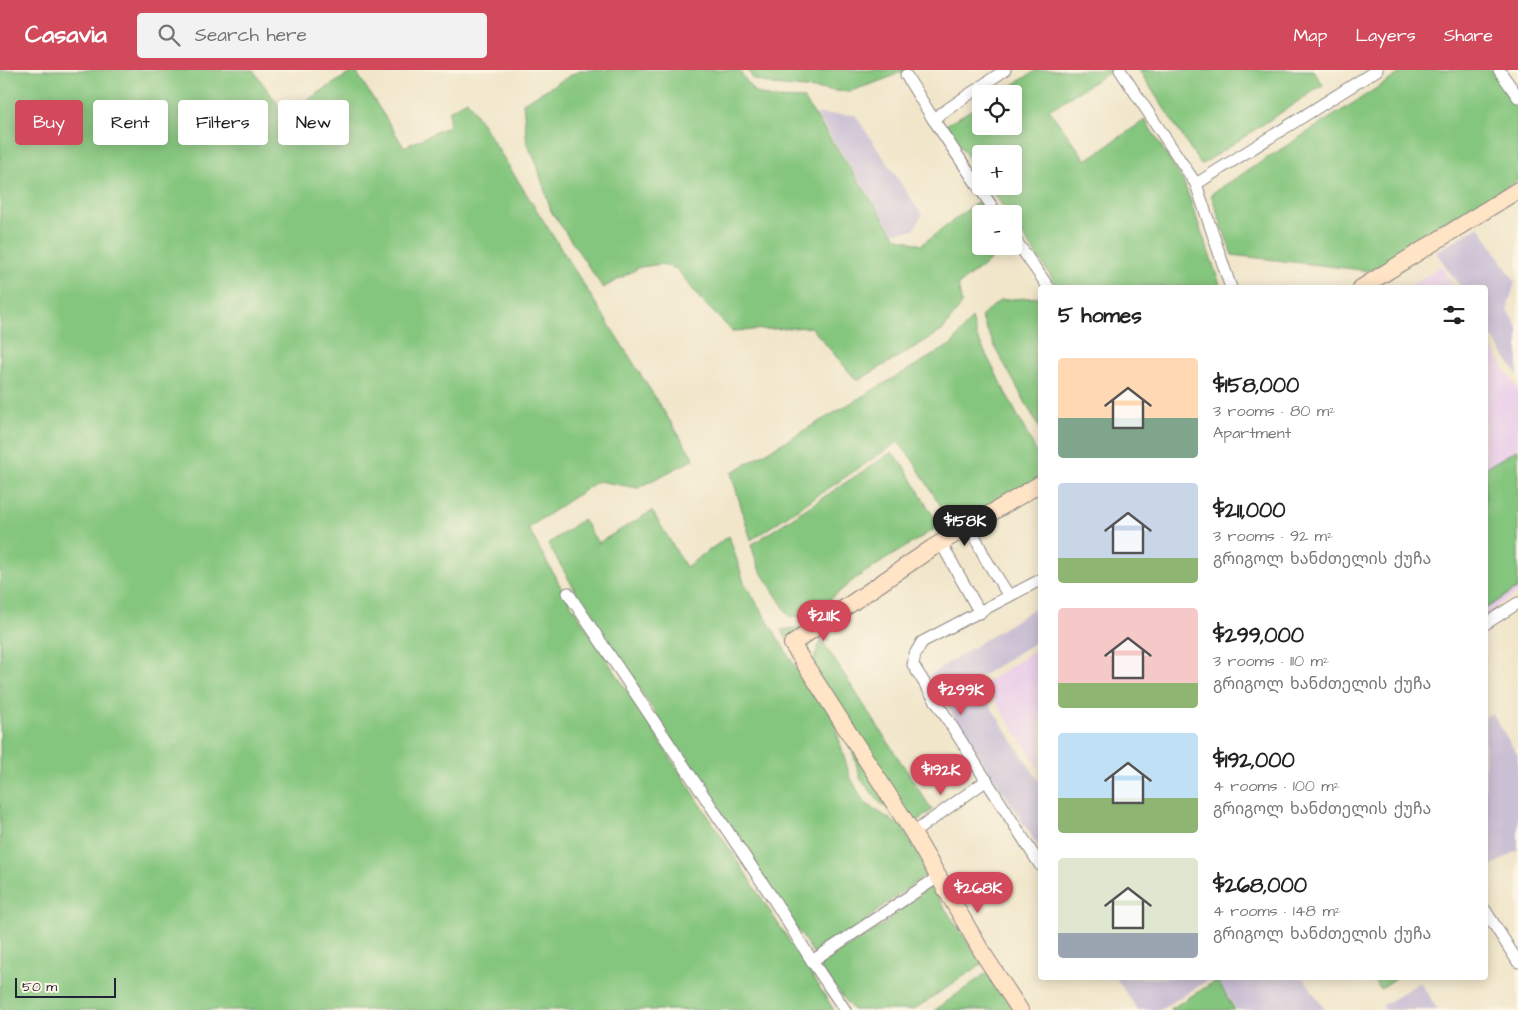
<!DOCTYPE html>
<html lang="en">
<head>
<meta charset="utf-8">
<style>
  :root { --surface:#fff; --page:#f2f2f2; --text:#222; --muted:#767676; --accent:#d1495b }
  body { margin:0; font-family:"Architects Daughter","Noto Sans Georgian",sans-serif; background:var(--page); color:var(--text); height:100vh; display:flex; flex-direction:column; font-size:19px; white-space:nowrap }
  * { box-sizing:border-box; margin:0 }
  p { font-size:16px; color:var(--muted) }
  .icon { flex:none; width:28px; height:28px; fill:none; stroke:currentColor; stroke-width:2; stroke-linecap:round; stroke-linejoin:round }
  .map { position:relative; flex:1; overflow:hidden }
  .sheet { position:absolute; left:1038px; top:215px; width:450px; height:695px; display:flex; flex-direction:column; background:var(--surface); border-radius:5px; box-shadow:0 2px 12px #0003 }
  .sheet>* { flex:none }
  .top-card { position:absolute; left:15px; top:30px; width:475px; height:45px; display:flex; gap:10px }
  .controls { position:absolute; left:972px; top:15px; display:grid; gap:10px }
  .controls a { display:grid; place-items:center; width:50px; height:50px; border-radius:5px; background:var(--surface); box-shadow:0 2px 12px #0003; font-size:25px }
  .scale { position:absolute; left:15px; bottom:12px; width:101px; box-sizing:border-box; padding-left:5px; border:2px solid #22223b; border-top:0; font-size:14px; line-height:18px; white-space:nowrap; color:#22223b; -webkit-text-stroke:4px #fcf5e5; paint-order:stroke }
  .price { position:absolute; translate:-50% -42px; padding:0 11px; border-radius:18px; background:var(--accent); color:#fff; font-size:16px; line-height:32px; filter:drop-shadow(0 1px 2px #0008) }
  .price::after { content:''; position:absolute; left:50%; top:30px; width:15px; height:11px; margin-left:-8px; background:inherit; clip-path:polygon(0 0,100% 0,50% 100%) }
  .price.on { background:#222; color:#fff }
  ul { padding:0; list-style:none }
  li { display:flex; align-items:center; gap:15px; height:125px; padding:0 20px }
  li span { display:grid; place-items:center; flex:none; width:140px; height:100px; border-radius:5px; color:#555 }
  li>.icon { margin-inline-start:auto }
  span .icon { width:60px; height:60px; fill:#fffc; stroke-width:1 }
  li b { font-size:21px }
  h2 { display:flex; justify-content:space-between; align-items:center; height:60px; padding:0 20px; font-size:21px }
  .chip { padding:0 18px; border-radius:5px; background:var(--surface); box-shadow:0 2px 12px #0003; font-size:18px; line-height:45px }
  .chip.on { background:var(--accent); color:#fff }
  header { display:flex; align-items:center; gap:30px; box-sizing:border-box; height:70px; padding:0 25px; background:var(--accent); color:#fff }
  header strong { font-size:24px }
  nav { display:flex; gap:28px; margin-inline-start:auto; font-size:18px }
  .search { width:350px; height:45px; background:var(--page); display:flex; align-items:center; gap:12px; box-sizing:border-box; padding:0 18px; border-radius:5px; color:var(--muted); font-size:19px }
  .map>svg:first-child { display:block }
  .built { fill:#ecd1e9 }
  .industrial { fill:#cbbfd4 }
  .green { fill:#85c67e; stroke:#54745c }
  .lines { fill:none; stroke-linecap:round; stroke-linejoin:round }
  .street-casing { stroke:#8a8482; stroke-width:13 }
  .secondary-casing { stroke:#8a8482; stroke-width:18 }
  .street { stroke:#fff; stroke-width:11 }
  .secondary { stroke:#ffe4c6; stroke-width:16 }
</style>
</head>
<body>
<header>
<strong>Casavia</strong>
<div class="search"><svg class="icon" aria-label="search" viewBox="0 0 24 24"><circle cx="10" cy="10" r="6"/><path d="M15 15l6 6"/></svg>Search here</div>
<nav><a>Map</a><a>Layers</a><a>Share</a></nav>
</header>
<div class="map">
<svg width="1518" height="940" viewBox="0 0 1518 940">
  <rect width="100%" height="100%" fill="#fcf5e5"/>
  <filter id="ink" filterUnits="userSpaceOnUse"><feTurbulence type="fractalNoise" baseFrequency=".02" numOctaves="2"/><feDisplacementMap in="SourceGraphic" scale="10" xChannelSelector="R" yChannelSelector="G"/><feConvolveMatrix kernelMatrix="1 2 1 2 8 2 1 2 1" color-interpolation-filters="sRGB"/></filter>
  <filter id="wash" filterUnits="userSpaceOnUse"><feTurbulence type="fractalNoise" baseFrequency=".0096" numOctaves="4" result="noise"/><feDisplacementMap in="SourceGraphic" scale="20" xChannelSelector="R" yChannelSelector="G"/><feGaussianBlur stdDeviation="1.12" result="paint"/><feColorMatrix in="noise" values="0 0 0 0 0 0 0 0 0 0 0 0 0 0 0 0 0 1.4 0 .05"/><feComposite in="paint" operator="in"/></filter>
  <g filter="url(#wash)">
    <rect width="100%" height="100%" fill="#f1e6ca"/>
    <g class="built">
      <polygon points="1441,196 1454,217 1408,217"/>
      <polygon points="1485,267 1518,320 1518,523 1485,544"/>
      <polygon points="1040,577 1040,699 984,614"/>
    </g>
    <g class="industrial">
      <polygon points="816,44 855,45 922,145 914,160 894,162"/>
      <polygon points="1479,156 1515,212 1507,240 1518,258 1518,306 1485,256 1485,218 1460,217 1436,182"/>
      <polygon points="1040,535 1040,569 974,611 1040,713 1040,779 928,606"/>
      <polygon points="1492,643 1518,686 1518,780 1485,800 1485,647"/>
      <polygon points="1116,908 1212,908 1160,940 1138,940"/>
      <polygon points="1216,908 1304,908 1325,940 1237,940"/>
      <polygon points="1420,912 1438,940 1385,940 1382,936"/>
    </g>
    <g class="green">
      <polygon points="0,0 253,0 285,44 355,0 404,77 449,56 449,41 467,30 694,389 638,418 598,411 528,458 567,528 834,940 0,940"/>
      <polygon points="580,0 739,0 754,22 771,28 804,29 896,167 921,175 979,131 989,144 981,144 981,176 1009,176 958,215 962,234 942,261 857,311 811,257 732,261 702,231 677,199 662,194 640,197 603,218 551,141 536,92 527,74 523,33"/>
      <polygon points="748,0 906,0 883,10 848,22 773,15 753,9"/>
      <polygon points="1037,0 1113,0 1049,40 1086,90 1145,50 1184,113 1221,217 1058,217 1014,152 1014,144 1008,144 989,116 1014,116 1014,84 981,84 981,106 946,55 981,34 981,56 1014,56 1014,24 998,24"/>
      <polygon points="1139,0 1313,0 1323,15 1201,95"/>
      <polygon points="1405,0 1492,0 1518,38 1518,110 1371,201 1232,185 1211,124"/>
      <polygon points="1040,227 1040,359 996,279 981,247 1000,230"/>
      <polygon points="972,248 977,267 1040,389 1040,407 954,458 912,389 898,372 751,470 731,403 952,274"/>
      <polygon points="1518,379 1518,518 1485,539 1485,398"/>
      <polygon points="892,382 905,398 939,456 856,508 810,546 790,547 759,499 751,475"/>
      <polygon points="652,441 686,497 729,466 744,512 811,623 831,642 850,707 864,732 903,758 928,803 883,836 819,892 584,535 548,474 583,449 598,473"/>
      <polygon points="820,555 811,571 803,596 781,560"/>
      <polygon points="821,569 932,740 915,753 882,735 861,710 842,645 810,600"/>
      <polygon points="930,816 982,894 913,940 853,940 818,895 883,855"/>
      <polygon points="988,902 1013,940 935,940"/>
      <polygon points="1373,908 1396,908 1380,919"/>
      <polygon points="1217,910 1235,940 1169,940"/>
    </g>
  </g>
  <g filter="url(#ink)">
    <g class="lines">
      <defs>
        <g id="street">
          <polyline points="1120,0 1196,114 1231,218"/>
          <polyline points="1499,0 1518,27"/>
          <polyline points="906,5 933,49"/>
          <polyline points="1196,114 1377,0"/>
          <polyline points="997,144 933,49 1005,0"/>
          <polyline points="1014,168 1049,218"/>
          <polyline points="970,456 985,488 1009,526"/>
          <polyline points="941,473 980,543"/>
          <polyline points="1040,510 922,572 915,584 913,595 1040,795"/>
          <polyline points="568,523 774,830 812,891 845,940"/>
          <polyline points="1485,554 1518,533"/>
          <polyline points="913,763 987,710"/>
          <polyline points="1485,840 1518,892"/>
          <polyline points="812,891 938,807"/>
        </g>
        <g id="secondary">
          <polyline points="1361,218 1518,120"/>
          <polyline points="1020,940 982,882 913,763 792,574 932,478 1040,414"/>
        </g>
      </defs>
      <use href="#street" class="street-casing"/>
      <use href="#secondary" class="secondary-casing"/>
      <use href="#street" class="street"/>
      <use href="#secondary" class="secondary"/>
    </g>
  </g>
</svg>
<div class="controls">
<a><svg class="icon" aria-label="locate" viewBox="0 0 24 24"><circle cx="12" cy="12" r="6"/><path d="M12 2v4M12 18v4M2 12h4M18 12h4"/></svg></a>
<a>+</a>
<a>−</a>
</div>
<div class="scale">50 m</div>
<b class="price on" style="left:965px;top:477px">$158K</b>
<b class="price" style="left:824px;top:572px">$211K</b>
<b class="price" style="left:961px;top:646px">$299K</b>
<b class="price" style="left:941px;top:726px">$192K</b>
<b class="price" style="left:978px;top:844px">$268K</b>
<div class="top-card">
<a class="chip on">Buy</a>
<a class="chip">Rent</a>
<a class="chip">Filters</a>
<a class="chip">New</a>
</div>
<section class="sheet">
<h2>5 homes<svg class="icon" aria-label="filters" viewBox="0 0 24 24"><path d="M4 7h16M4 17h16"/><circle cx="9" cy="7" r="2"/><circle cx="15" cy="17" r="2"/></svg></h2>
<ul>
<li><span style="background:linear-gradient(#ffd9b3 60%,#7fa58c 0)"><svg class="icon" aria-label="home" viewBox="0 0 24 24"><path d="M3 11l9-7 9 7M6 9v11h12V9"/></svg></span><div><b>$158,000</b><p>3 rooms · 80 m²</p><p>Apartment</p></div></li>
<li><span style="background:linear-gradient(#c9d6e8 75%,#8fb573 0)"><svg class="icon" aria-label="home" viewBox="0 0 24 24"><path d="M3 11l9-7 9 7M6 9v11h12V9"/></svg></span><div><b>$211,000</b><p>3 rooms · 92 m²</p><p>გრიგოლ ხანძთელის ქუჩა</p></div></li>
<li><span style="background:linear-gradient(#f6c9c9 75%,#8fb573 0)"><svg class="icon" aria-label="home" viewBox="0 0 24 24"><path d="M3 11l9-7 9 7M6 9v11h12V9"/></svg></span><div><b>$299,000</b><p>3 rooms · 110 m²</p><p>გრიგოლ ხანძთელის ქუჩა</p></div></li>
<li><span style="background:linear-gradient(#bfe0f5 65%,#8fb573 0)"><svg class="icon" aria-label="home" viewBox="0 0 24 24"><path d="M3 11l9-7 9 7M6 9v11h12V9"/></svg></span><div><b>$192,000</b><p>4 rooms · 100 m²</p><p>გრიგოლ ხანძთელის ქუჩა</p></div></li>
<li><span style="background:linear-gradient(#dfe7d0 75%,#9aa5b1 0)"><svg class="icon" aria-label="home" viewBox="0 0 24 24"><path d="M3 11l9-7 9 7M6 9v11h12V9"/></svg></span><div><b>$268,000</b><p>4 rooms · 148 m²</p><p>გრიგოლ ხანძთელის ქუჩა</p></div></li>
</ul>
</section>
</div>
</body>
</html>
